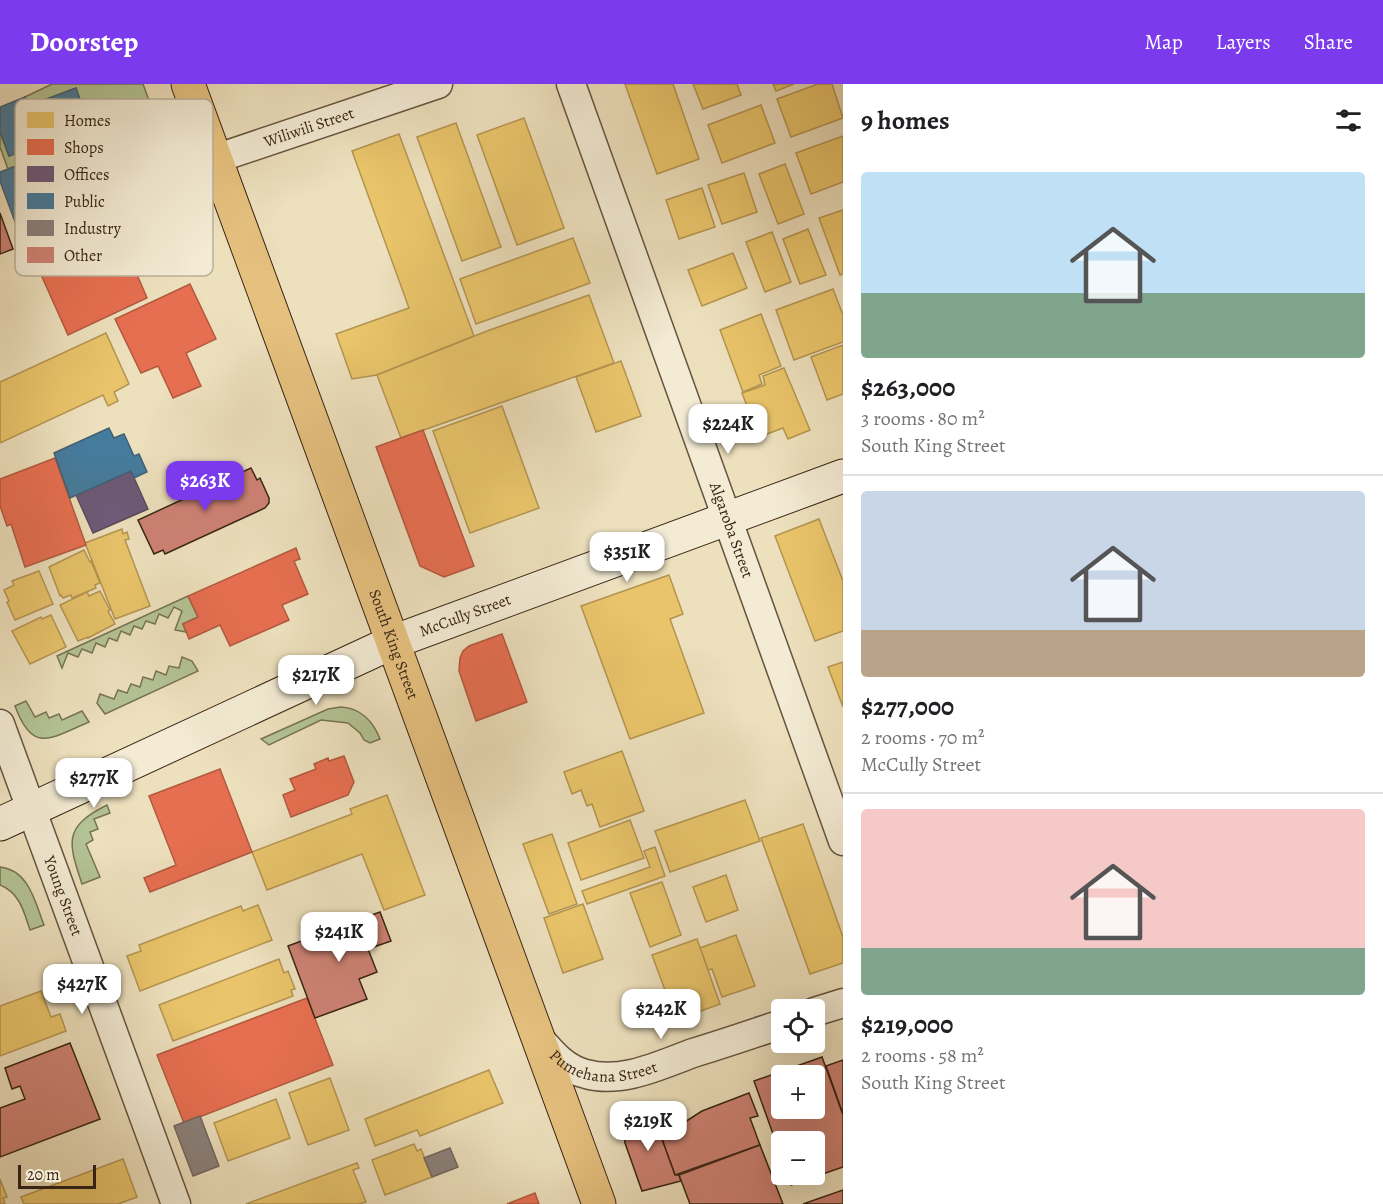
<!DOCTYPE html>
<html lang="en">
<head>
<meta charset="utf-8">
<style>
  :root { --surface:#fff; --page:#f2f2f2; --text:#202124; --muted:#757577; --line:#e0e0e0; --accent:#7c3aed }
  body { margin:0; font-family:Alegreya,serif; background:var(--page); color:var(--text); height:100vh; display:flex; flex-direction:column; font-size:22px; white-space:nowrap }
  * { box-sizing:border-box; margin:0 }
  p { font-size:20px; color:var(--muted) }
  .icon { flex:none; width:33px; height:33px; fill:none; stroke:currentColor; stroke-width:2; stroke-linecap:round; stroke-linejoin:round }
  .map { position:relative; flex:1; overflow:hidden }
  .drawer { display:flex; flex-direction:column; background:var(--surface); width:540px }
  .drawer>* { flex:none }
  .fabs { position:absolute; left:771px; top:915px; display:grid; gap:12px }
  .fabs a { display:grid; place-items:center; width:54px; height:54px; border-radius:6px; background:var(--surface); box-shadow:0 6px 24px #0002; font-size:30px }
  .scale { position:absolute; left:18px; bottom:15px; width:78px; box-sizing:border-box; padding-left:6px; border:3px solid #382514; border-top:0; font-size:16px; line-height:21px; white-space:nowrap; color:#382514; -webkit-text-stroke:4px #f3ebd4; paint-order:stroke }
  .price { position:absolute; translate:-50% -51px; padding:0 14px; border-radius:12px; background:#fff; color:#222; font-size:20px; line-height:39px; filter:drop-shadow(0 2px 3px #0008) }
  .price::after { content:''; position:absolute; left:50%; top:36px; width:18px; height:14px; margin-left:-9px; background:inherit; clip-path:polygon(0 0,100% 0,50% 100%) }
  .price.current { background:var(--accent); color:#fff }
  ul { padding:0; list-style:none }
  li { display:grid; align-content:center; gap:12px; height:318px; padding:0 18px }
  li+li { border-top:2px solid var(--line) }
  li span { display:grid; place-items:center; height:186px; border-radius:6px; color:#555 }
  li>.icon { margin-inline-start:auto }
  span .icon { width:108px; height:108px; fill:#fffc; stroke-width:1 }
  li b { font-size:26px }
  h2 { display:flex; justify-content:space-between; align-items:center; height:72px; padding:0 18px; font-size:26px }
  header { display:flex; align-items:center; gap:36px; box-sizing:border-box; height:84px; padding:0 30px; background:var(--accent); color:#fff }
  header strong { font-size:28px }
  nav { display:flex; gap:33px; margin-inline-start:auto; font-size:21px }
  main { display:flex; flex:1; min-height:0 }
  .map>svg:first-child { display:block }
  .green { fill:#b4c394; stroke:#767454; stroke-width:1.5 }
  .homes { fill:#e9c46a; stroke:#b49450; stroke-width:1.5 }
  .shops { fill:#e76f51; stroke:#b2593f; stroke-width:1.5 }
  .offices { fill:#6d597a; stroke:#5d495b; stroke-width:1.5 }
  .public { fill:#457b9d; stroke:#416174; stroke-width:1.5 }
  .industry { fill:#8a817c; stroke:#71655d; stroke-width:1.5 }
  .building { fill:#ce8274; stroke:#382514; stroke-width:1.5; fill-rule:evenodd }
  .lines { fill:none; stroke-linecap:round; stroke-linejoin:round }
  .minor-casing { stroke:#65543e; stroke-width:31 }
  .secondary-casing { stroke:#382514; stroke-width:35 }
  .primary-casing { stroke:#382514; stroke-width:35 }
  .minor { stroke:#f3ebd4; stroke-width:28 }
  .secondary { stroke:#f3ebd4; stroke-width:33 }
  .primary { stroke:#e6c07e; stroke-width:33 }
  .labels { text-anchor:middle; dominant-baseline:central; stroke-width:6; stroke-linejoin:round; paint-order:stroke }
  .street-label { font-size:16px; fill:#382514; stroke:#f3ebd4 }
  .key { fill:#f3ebd4; stroke:#bbb09a; stroke-width:1.5 }
  .key-label { font-size:16px; fill:#382514 }
</style>
</head>
<body>
<header>
<strong>Doorstep</strong>
<nav><a>Map</a><a>Layers</a><a>Share</a></nav>
</header>
<main>
<div class="map">
<svg width="843" height="1120" viewBox="0 0 843 1120">
  <rect width="100%" height="100%" fill="#ede0bd"/>
  <filter id="stains"><feTurbulence type="fractalNoise" baseFrequency=".00333" numOctaves="4"/><feColorMatrix values="0 0 0 0 .2 0 0 0 0 .09 0 0 0 0 .02 0 0 0 .5 -.17"/></filter>
  <radialGradient id="worn" r=".72"><stop offset=".6" stop-color="#630" stop-opacity="0"/><stop offset="1" stop-color="#630" stop-opacity=".3"/></radialGradient>
  <g class="green">
    <polygon points="52,0 143,0 180,102 133,118 130,110 155,100 132,37 100,50 90,45 76,4 28,22 25,13"/>
    <polygon points="75,41 79,49 55,58 50,69 8,85 0,63 0,48 9,72 42,60 40,53"/>
    <polygon points="188,512 198,533 183,540 186,548 175,546 182,527 174,523 168,534 159,530 155,540 146,537 142,545 134,542 130,551 121,547 117,557 109,554 105,563 96,559 92,569 82,565 78,573 68,569 62,584 57,572"/>
    <polygon points="182,573 192,577 198,587 105,630 97,619 100,610 114,615 118,606 127,609 131,600 140,603 143,593 153,596 156,587 166,591 169,582 179,584"/>
    <path d="M26 617 35 633 46 628 49 634 59 630 62 636 82 627 89 638C51 654 33 671 15 622Z"/>
    <path d="M341 623C360 624 373 637 380 655L370 659 364 656 360 649 348 639 321 636 269 661 261 655 328 625Z"/>
    <path d="M107 721 110 729 94 735 98 745 90 748 93 756 86 760 100 793 82 800C68 758 63 743 107 721Z"/>
    <path d="M0 783C29 786 35 818 44 841L30 846C24 828 20 809 0 801Z"/>
  </g>
  <g class="homes">
    <polygon points="625,0 673,0 699,75 657,90"/>
    <polygon points="693,0 737,0 741,11 703,25"/>
    <polygon points="773,0 794,0 776,7"/>
    <polygon points="818,0 832,0 843,34 791,53 777,15"/>
    <polygon points="761,21 775,59 722,79 708,41"/>
    <polygon points="524,34 564,144 517,161 477,51"/>
    <polygon points="456,39 501,163 462,177 417,53"/>
    <polygon points="399,50 474,252 377,291 352,295 336,250 409,224 352,67"/>
    <polygon points="843,52 843,98 811,110 796,69"/>
    <polygon points="785,80 804,130 778,140 759,90"/>
    <polygon points="744,89 757,128 722,140 708,101"/>
    <polygon points="702,104 715,143 679,155 666,116"/>
    <polygon points="843,126 843,190 840,191 819,134"/>
    <polygon points="808,145 826,191 800,200 783,155"/>
    <polygon points="772,148 791,198 765,208 746,158"/>
    <polygon points="573,154 590,199 476,240 460,195"/>
    <polygon points="733,169 747,204 702,222 688,186"/>
    <polygon points="833,205 843,231 843,258 794,276 776,226"/>
    <polygon points="589,211 614,279 401,354 377,291 487,247"/>
    <polygon points="761,230 781,282 759,291 762,300 743,308 720,246"/>
    <polygon points="106,249 129,300 114,308 118,317 108,322 103,311 0,359 0,298"/>
    <polygon points="843,261 843,310 827,316 811,273"/>
    <polygon points="621,277 641,332 596,348 576,293"/>
    <polygon points="784,284 810,346 788,355 783,344 759,353 742,309 765,301 763,292"/>
    <polygon points="502,322 539,424 470,449 433,347"/>
    <polygon points="819,435 843,497 843,547 815,557 775,452"/>
    <polygon points="122,445 123,450 127,448 129,455 125,456 150,522 115,535 85,459"/>
    <polygon points="84,466 90,478 91,477 100,499 95,501 96,504 72,514 71,511 63,514 61,511 60,512 49,483"/>
    <polygon points="39,487 53,520 15,536 7,518 9,517 4,506 14,501 12,497"/>
    <polygon points="669,491 683,530 670,535 704,629 630,655 581,522"/>
    <polygon points="100,507 110,526 108,527 115,540 88,554 88,553 78,557 60,521 87,508 89,512"/>
    <polygon points="51,531 66,563 30,580 12,547 41,533 42,535"/>
    <polygon points="843,578 843,623 828,583"/>
    <polygon points="622,667 644,727 600,743 592,720 587,722 581,706 572,710 564,688"/>
    <polygon points="387,711 425,811 384,826 362,770 267,806 252,768 352,730 350,725"/>
    <polygon points="745,716 760,757 670,788 655,747"/>
    <polygon points="630,736 644,774 581,796 568,759"/>
    <polygon points="803,740 843,853 843,879 810,890 761,754"/>
    <polygon points="552,750 577,820 549,830 523,760"/>
    <polygon points="655,763 665,792 587,820 582,807 650,783 644,767"/>
    <polygon points="726,791 738,826 706,838 693,803"/>
    <polygon points="662,798 681,851 650,863 630,809"/>
    <polygon points="583,820 603,875 563,889 544,834"/>
    <polygon points="258,821 272,856 140,907 127,872 141,867 139,861 241,822 243,827"/>
    <polygon points="736,851 755,902 722,913 712,885 708,886 700,864"/>
    <polygon points="697,855 720,920 676,936 652,871"/>
    <polygon points="279,875 284,889 288,887 295,905 291,906 293,912 173,957 159,921"/>
    <polygon points="41,907 51,933 60,930 66,947 0,972 0,922"/>
    <polygon points="489,986 503,1019 420,1052 417,1046 375,1062 365,1035"/>
    <polygon points="330,994 349,1046 308,1061 289,1009"/>
    <polygon points="276,1015 290,1054 228,1077 214,1039"/>
    <polygon points="414,1060 417,1067 421,1065 432,1093 385,1111 372,1076"/>
    <polygon points="123,1075 137,1113 118,1120 24,1120 21,1113"/>
    <polygon points="357,1079 359,1084 353,1086 366,1118 359,1120 246,1120"/>
    <polygon points="0,1095 7,1113 3,1114 5,1120 0,1120"/>
  </g>
  <g class="shops">
    <polygon points="111,134 123,160 130,164 137,180 135,186 147,214 68,251 30,166"/>
    <polygon points="190,200 216,255 186,269 201,302 173,314 158,282 141,289 115,235"/>
    <polygon points="423,346 474,482 444,493 420,482 376,363"/>
    <polygon points="55,374 86,461 25,483 11,440 7,442 0,422 0,395"/>
    <polygon points="296,464 300,475 294,477 308,510 282,521 289,536 230,562 220,541 189,555 183,540 198,533 188,512"/>
    <polygon points="502,550 527,618 476,637 459,587 460,574 463,567 469,562"/>
    <polygon points="344,672 354,698 348,711 291,733 283,711 295,706 290,695 316,685 314,680 328,674 329,677"/>
    <polygon points="220,685 252,768 150,808 144,794 176,781 149,712"/>
    <polygon points="307,914 333,981 184,1039 157,971"/>
    <polygon points="535,1109 539,1120 507,1120"/>
  </g>
  <polygon class="offices" points="131,387 148,425 93,449 76,411"/>
  <g class="public">
    <polygon points="76,4 90,45 100,50 132,37 155,100 130,110 133,118 69,142 66,132 42,141 44,145 21,154 0,97 0,88 50,69 55,58 79,49 75,41 40,53 42,60 9,72 0,48 0,23 25,13 28,22"/>
    <polygon points="109,344 114,354 124,350 134,372 139,370 147,388 134,394 131,387 70,414 54,369"/>
  </g>
  <g class="industry">
    <polygon points="200,1032 219,1082 193,1092 174,1042"/>
    <polygon points="450,1064 458,1083 432,1093 424,1074"/>
  </g>
  <g class="building">
    <polygon points="0,129 13,165 0,170"/>
    <polygon points="251,384 257,396 260,394 269,414 269,419 265,424 165,470 163,466 154,470 138,436"/>
    <polygon points="380,828 391,857 368,865 377,888 359,895 367,915 315,934 288,862"/>
    <polygon points="70,959 100,1035 0,1073 0,1024 25,1015 20,1002 12,1005 5,984"/>
    <path d="M822 973 843 1031V1083L791 1101 787 1090H814V1058H782V1075L754 997ZM782 992H814V1024H782Z"/>
    <polygon points="843,976 843,1030 826,982"/>
    <polygon points="749,1009 758,1032 750,1034 760,1061 675,1091 653,1031 666,1026 672,1042 685,1038 702,1027"/>
    <polygon points="651,1025 675,1091 679,1091 681,1097 642,1107 625,1059 624,1045 629,1034"/>
    <polygon points="760,1061 783,1120 690,1120 679,1091"/>
    <polygon points="843,1106 843,1120 803,1120"/>
  </g>
  <g class="lines">
    <defs>
      <g id="minor">
        <path id="s1" d="M571 0 843 757"/>
        <path id="s2" d="M215 75 438 0"/>
        <path id="s3" d="M0 640 176 1120"/>
        <polyline points="814,928 843,919"/>
        <path id="s4" d="M539 954C552 969 565 985 586 990 622 1000 660 981 693 969 723 960 752 950 782 940"/>
      </g>
      <g id="secondary">
        <path id="s5" d="M0 740 393 558 843 392"/>
      </g>
      <g id="primary">
        <path id="s6" d="M188 0 599 1120"/>
      </g>
    </defs>
    <use href="#minor" class="minor-casing"/>
    <use href="#secondary" class="secondary-casing"/>
    <use href="#primary" class="primary-casing"/>
    <use href="#minor" class="minor"/>
    <use href="#secondary" class="secondary"/>
    <use href="#primary" class="primary"/>
  </g>
  <g class="labels">
    <g class="street-label">
      <text stroke="none"><textPath href="#s2" startOffset="99">Wiliwili Street</textPath></text>
      <text stroke="none"><textPath href="#s1" startOffset="474">Algaroba Street</textPath></text>
      <text stroke="none"><textPath href="#s5" startOffset="510">McCully Street</textPath></text>
      <text stroke="none"><textPath href="#s6" startOffset="597">South King Street</textPath></text>
      <text stroke="none"><textPath href="#s3" startOffset="183">Young Street</textPath></text>
      <text stroke="none"><textPath href="#s4" startOffset="76">Pumehana Street</textPath></text>
    </g>
  </g>
  <rect x="15" y="15" width="198" height="177" rx="9" class="key"/>
  <rect x="27" y="28" width="27" height="16" fill="#e9c46a"/>
  <rect x="27" y="55" width="27" height="16" fill="#e76f51"/>
  <rect x="27" y="82" width="27" height="16" fill="#6d597a"/>
  <rect x="27" y="109" width="27" height="16" fill="#457b9d"/>
  <rect x="27" y="136" width="27" height="16" fill="#8a817c"/>
  <rect x="27" y="163" width="27" height="16" fill="#ce8274"/>
  <g class="key-label">
    <text x="64" y="42">Homes</text>
    <text x="64" y="69">Shops</text>
    <text x="64" y="96">Offices</text>
    <text x="64" y="123">Public</text>
    <text x="64" y="150">Industry</text>
    <text x="64" y="177">Other</text>
  </g>
  <rect width="100%" height="100%" filter="url(#stains)"/>
  <rect width="100%" height="100%" fill="url(#worn)"/>
</svg>
<div class="fabs">
<a><svg class="icon" aria-label="locate" viewBox="0 0 24 24"><circle cx="12" cy="12" r="6"/><path d="M12 2v4M12 18v4M2 12h4M18 12h4"/></svg></a>
<a>+</a>
<a>−</a>
</div>
<div class="scale">20 m</div>
<b class="price" style="left:728px;top:371px">$224K</b>
<b class="price current" style="left:205px;top:428px">$263K</b>
<b class="price" style="left:627px;top:499px">$351K</b>
<b class="price" style="left:316px;top:622px">$217K</b>
<b class="price" style="left:94px;top:725px">$277K</b>
<b class="price" style="left:339px;top:879px">$241K</b>
<b class="price" style="left:82px;top:931px">$427K</b>
<b class="price" style="left:661px;top:956px">$242K</b>
<b class="price" style="left:648px;top:1068px">$219K</b>
</div>
<section class="drawer">
<h2>9 homes<svg class="icon" aria-label="filters" viewBox="0 0 24 24"><path d="M4 7h16M4 17h16"/><circle cx="9" cy="7" r="2"/><circle cx="15" cy="17" r="2"/></svg></h2>
<ul>
<li><span style="background:linear-gradient(#bfe0f5 65%,#7fa58c 0)"><svg class="icon" aria-label="home" viewBox="0 0 24 24"><path d="M3 11l9-7 9 7M6 9v11h12V9"/></svg></span><div><b>$263,000</b><p>3 rooms · 80 m²</p><p>South King Street</p></div></li>
<li><span style="background:linear-gradient(#c9d6e8 75%,#b9a48a 0)"><svg class="icon" aria-label="home" viewBox="0 0 24 24"><path d="M3 11l9-7 9 7M6 9v11h12V9"/></svg></span><div><b>$277,000</b><p>2 rooms · 70 m²</p><p>McCully Street</p></div></li>
<li><span style="background:linear-gradient(#f6c9c9 75%,#7fa58c 0)"><svg class="icon" aria-label="home" viewBox="0 0 24 24"><path d="M3 11l9-7 9 7M6 9v11h12V9"/></svg></span><div><b>$219,000</b><p>2 rooms · 58 m²</p><p>South King Street</p></div></li>
</ul>
</section>
</main>
</body>
</html>
